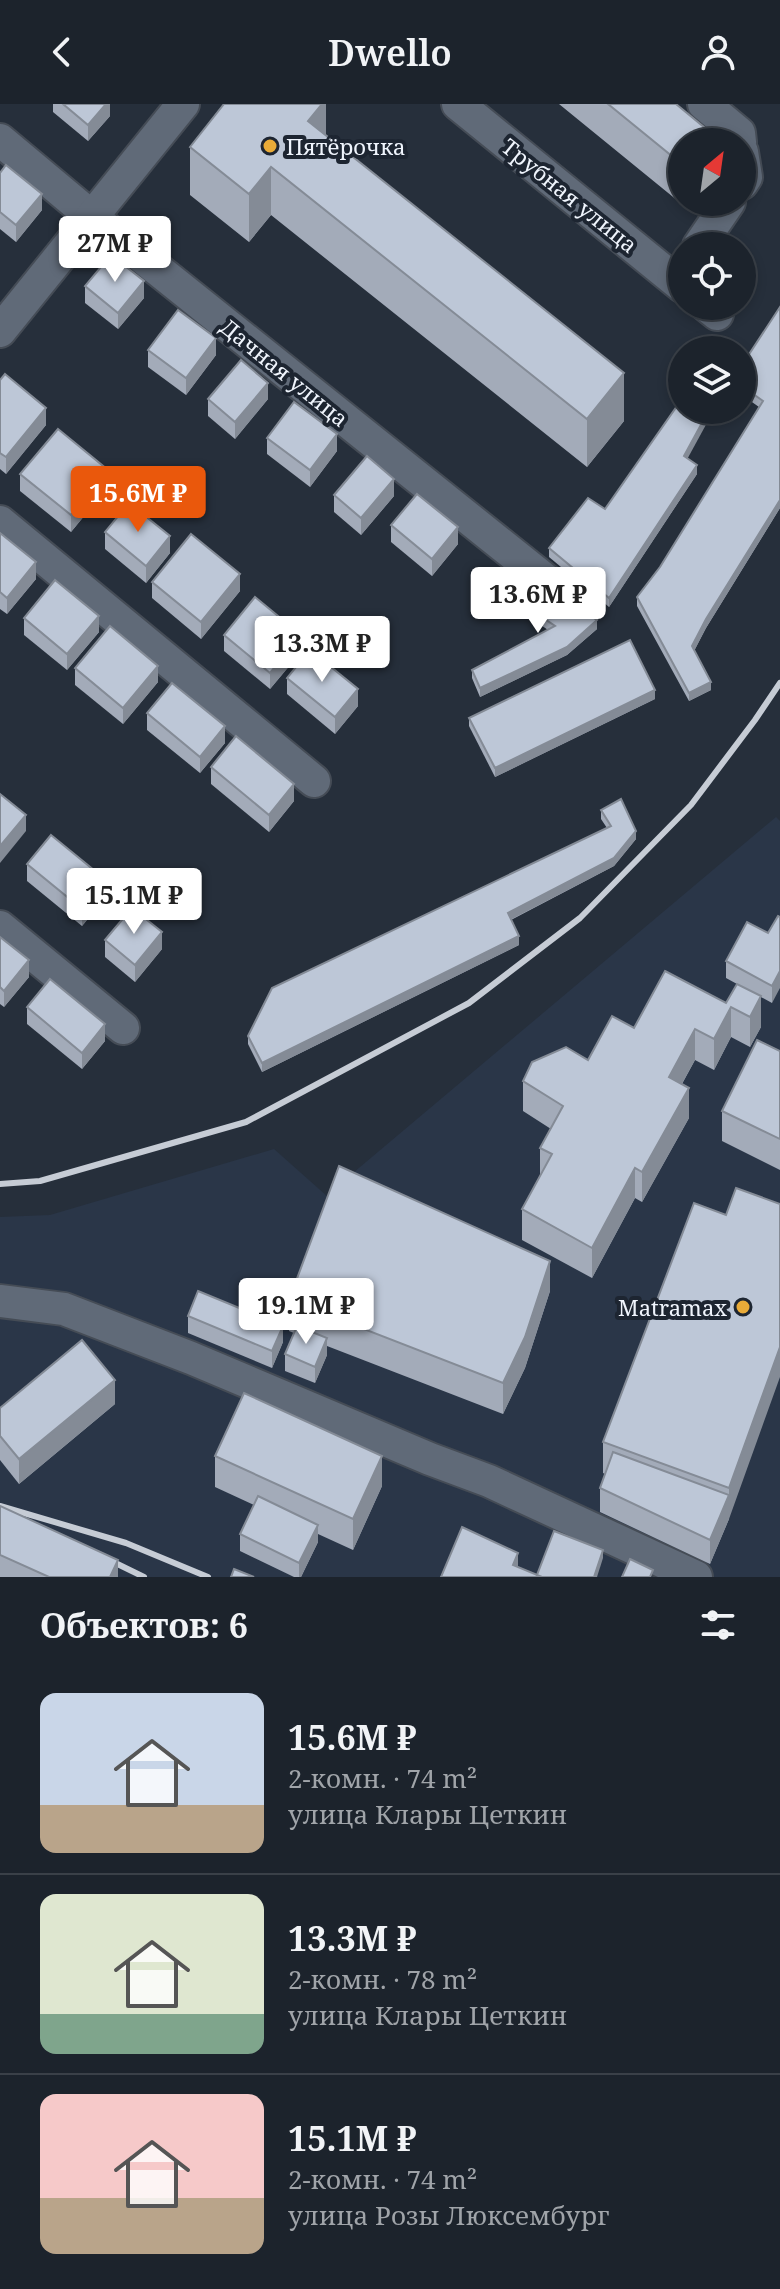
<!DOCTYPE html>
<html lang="ru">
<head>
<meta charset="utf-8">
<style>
  :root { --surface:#1c232c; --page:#292f38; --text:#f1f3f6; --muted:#a0a4a9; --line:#3a4048; --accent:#ea580c }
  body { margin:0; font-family:"Noto Serif",serif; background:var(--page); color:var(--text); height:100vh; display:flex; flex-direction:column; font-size:30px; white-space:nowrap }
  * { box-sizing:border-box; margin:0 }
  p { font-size:26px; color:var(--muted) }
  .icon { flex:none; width:44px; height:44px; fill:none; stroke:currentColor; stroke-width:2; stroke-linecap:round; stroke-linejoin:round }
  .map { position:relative; height:1473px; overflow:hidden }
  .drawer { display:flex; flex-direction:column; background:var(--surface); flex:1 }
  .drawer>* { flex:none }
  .needle { width:52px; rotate:29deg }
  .fabs { position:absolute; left:668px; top:24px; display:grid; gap:16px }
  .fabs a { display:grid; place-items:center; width:88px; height:88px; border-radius:50%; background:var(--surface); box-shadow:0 4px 12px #0003,0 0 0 2px var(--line); font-size:40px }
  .price { position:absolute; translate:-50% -68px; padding:0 18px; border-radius:8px; background:#fff; color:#222; font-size:26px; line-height:52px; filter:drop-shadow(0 2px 4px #0008) }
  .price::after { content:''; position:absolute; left:50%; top:48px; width:24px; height:18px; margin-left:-12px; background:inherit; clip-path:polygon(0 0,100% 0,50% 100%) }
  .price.current { background:var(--accent); color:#fff }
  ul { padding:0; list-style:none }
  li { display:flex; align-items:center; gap:24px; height:200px; padding:0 40px }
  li+li { border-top:2px solid var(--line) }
  li span { display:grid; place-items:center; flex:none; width:224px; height:160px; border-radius:16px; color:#555 }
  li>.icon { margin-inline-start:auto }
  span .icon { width:96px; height:96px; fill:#fffc; stroke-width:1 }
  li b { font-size:34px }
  h2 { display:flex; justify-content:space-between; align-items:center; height:96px; padding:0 40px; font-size:34px }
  header { display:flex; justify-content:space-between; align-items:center; height:104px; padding:0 40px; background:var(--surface); font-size:36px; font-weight:600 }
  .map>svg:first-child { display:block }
  .built { fill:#2a3648 }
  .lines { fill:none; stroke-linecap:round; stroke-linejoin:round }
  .minor-casing { stroke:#454c56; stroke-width:36 }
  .minor { stroke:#606a78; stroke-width:32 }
  .rail { stroke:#c6ccd5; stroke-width:6 }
  .wall { fill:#a3abb9 }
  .shaded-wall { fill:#848b96 }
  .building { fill:#bdc7d7; stroke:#848b96; stroke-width:2 }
  .poi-dot { fill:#e9ab38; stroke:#1d2531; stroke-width:3 }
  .labels { text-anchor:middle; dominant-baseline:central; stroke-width:8; stroke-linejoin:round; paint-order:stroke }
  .poi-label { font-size:22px; fill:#eff4fc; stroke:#1d2531; text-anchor:start }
  .street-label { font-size:22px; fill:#eff4fc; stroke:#1d2531 }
</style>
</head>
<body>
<header><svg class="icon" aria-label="back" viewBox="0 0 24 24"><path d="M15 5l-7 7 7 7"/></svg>Dwello<svg class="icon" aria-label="person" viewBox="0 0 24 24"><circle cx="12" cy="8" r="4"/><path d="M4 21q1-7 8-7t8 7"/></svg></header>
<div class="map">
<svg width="780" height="1473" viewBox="0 0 780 1473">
  <rect width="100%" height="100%" fill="#262f3b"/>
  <polygon class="built" points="776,713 780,717 780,1473 0,1473 0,1113 50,1111 274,1045 328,1093 347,1074"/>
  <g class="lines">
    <defs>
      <g id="minor">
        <polyline points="458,0 682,182"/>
        <polyline points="704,0 739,29 740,38"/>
        <polyline points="0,36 92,113 572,497"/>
        <polyline points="742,48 746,73 742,79"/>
        <polyline points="699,142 729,98"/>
        <polyline points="707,202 717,210"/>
        <polyline points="0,227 183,0"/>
        <polyline points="0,418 314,677"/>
        <polyline points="0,823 123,924"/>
        <polyline points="0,1197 64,1205 191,1254 430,1355 489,1377 696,1473"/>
      </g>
    </defs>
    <use href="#minor" class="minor-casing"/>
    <use href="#minor" class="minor"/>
    <g class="rail">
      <polyline points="0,1080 40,1077 246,1018 469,899 580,814 691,701 755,616 780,579"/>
      <polyline points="0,1402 126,1439 208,1473"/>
      <polyline points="97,1450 144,1473"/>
    </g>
  </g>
  <g class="wall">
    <polygon points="53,0 110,0 110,12 88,37 53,8"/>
    <polygon points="326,0 326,31 624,317 587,363 271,111 249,138 190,91 190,43"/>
    <polygon points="559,0 676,0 705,38 682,38 682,92 678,97"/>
    <polygon points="0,69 42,106 16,138 0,125"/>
    <polygon points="85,182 144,194 118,225 85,199"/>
    <polygon points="780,203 780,404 706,524 694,547 711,586 689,597 637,502 637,493 660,463 759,303 742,291 742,261"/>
    <polygon points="148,246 216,251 186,291 148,263"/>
    <polygon points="0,276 46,321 6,370 0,365"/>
    <polygon points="208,295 268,295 235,335 208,312"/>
    <polygon points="267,334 337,347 310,383 267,350"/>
    <polygon points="687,354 697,370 609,503 549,453 549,444 605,405"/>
    <polygon points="20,370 108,383 71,428 20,387"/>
    <polygon points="334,391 394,392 361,431 334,408"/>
    <polygon points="391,421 458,440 432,472 391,438"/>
    <polygon points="105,428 170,449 146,479 105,445"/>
    <polygon points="0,429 36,475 7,510 0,505"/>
    <polygon points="152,478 240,487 201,535 152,494"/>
    <polygon points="515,495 597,525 567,551 480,593 472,574 472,566 548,526 515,503"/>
    <polygon points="24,514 99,528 67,566 24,531"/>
    <polygon points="224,531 301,548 270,585 224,547"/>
    <polygon points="75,564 158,578 123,620 75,581"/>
    <polygon points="287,574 358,602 335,630 287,590"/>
    <polygon points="655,595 495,673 469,622 469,614"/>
    <polygon points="147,609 225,639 200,669 147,626"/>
    <polygon points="211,663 294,697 269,728 211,680"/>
    <polygon points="601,706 636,735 614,762 511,816 519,841 262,968 248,940 248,932 607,724 601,715"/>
    <polygon points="27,760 106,793 82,822 27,777"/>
    <polygon points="778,812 772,899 761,893 761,923 750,943 731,933 714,966 695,956 682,980 689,1014 642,1098 635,1094 592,1174 522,1136 522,1105 540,1072 540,1044 551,1025 523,1007 523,977 588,956 634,924 726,899 737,880 726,874 726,857 768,829"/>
    <polygon points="0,833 29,873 4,903 0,900"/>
    <polygon points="105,836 162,845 135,878 105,853"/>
    <polygon points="27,903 105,937 82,965 27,920"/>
    <polygon points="780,947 780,1066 722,1037 722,1007"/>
    <polygon points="736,1084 729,1415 710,1460 600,1408 600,1384 605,1370 603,1369 603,1338 726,1111"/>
    <polygon points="550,1187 525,1264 503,1310 327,1242 327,1251 315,1279 285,1267 285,1250 294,1229 289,1227 289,1196"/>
    <polygon points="188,1212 283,1238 272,1264 188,1229"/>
    <polygon points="115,1300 19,1380 0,1356 0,1304"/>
    <polygon points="215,1352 382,1382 353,1446 318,1430 318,1438 301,1473 294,1473 240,1447 240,1430 254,1401 215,1383"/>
    <polygon points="0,1402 118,1473 0,1473"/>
  </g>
  <g class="shaded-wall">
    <polygon points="106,0 110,0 110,12 88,37 88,21"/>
    <polygon points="322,0 326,0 326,42 308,17"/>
    <polygon points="705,24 705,38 694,38"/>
    <polygon points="682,52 682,92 678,97 678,57"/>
    <polygon points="271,63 271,111 249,138 249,90"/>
    <polygon points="42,90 42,106 16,138 16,121"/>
    <polygon points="144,177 144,194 118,225 118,209"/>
    <polygon points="216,234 216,251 186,291 186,274"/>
    <polygon points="624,269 624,317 587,363 587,315"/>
    <polygon points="268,279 268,295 235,335 235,318"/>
    <polygon points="46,304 46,321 6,370 6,353"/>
    <polygon points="709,306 714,306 684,361 684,352"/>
    <polygon points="337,330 337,347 310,383 310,366"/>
    <polygon points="697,361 697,370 609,503 609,494"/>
    <polygon points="108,366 108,383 71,428 71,411"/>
    <polygon points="394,375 394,392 361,431 361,414"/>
    <polygon points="780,396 780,404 706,524 692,551 692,542 706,515"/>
    <polygon points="458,423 458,440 432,472 432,455"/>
    <polygon points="170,432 170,449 146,479 146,462"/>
    <polygon points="36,458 36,475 7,510 7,494"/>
    <polygon points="240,470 240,487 201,535 201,518"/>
    <polygon points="99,512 99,528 67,566 67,550"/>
    <polygon points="597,516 597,525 567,551 480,593 480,584"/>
    <polygon points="301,531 301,548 270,585 270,569"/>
    <polygon points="158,562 158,578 123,620 123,604"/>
    <polygon points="711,578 711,586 689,597 689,589"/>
    <polygon points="358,585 358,602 335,630 335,613"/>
    <polygon points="655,586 655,595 495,673 495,664"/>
    <polygon points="225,622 225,639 200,669 200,653"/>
    <polygon points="294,680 294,697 269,728 269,711"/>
    <polygon points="26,711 26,727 0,759 0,742"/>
    <polygon points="636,727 636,735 614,762 508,817 508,809"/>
    <polygon points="106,776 106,793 82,822 82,805"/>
    <polygon points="162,828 162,845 135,878 135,861"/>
    <polygon points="519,832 519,841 262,968 262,959"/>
    <polygon points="29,856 29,873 4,903 4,887"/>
    <polygon points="780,867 780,884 772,899 772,882"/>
    <polygon points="761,892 761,923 750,943 750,913"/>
    <polygon points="731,903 731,933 714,966 714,935"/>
    <polygon points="105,920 105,937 82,965 82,949"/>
    <polygon points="695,925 695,956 669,1003 669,973"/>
    <polygon points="689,984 689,1014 642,1098 642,1068"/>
    <polygon points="635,1064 635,1094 592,1174 592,1144"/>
    <polygon points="550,1157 550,1187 525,1264 503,1310 503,1279"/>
    <polygon points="283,1222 283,1238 272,1264 272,1247"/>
    <polygon points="327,1234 327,1251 315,1279 315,1263"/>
    <polygon points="780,1243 780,1273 729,1415 710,1460 710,1436 729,1391 729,1384"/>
    <polygon points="115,1276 115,1300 19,1380 19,1355"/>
    <polygon points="382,1352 382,1382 353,1446 353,1415"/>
    <polygon points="318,1421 318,1438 301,1473 299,1473 299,1459"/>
    <polygon points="603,1446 603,1454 597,1473 594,1473"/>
    <polygon points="518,1449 518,1473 513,1461"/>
    <polygon points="118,1456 118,1473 110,1473"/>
  </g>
  <g class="building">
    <polygon points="63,0 106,0 88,21"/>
    <polygon points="224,0 322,0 308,17 624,269 587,315 271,63 249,90 190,43"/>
    <polygon points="608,0 676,0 705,24 694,38 682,38 682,52 678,57"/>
    <polygon points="6,61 42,90 16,121 0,108 0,69"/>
    <polygon points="111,151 144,177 118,209 85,182"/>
    <polygon points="780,203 780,396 706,515 692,542 711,578 689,589 637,493 660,463 763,297 742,282 742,261"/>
    <polygon points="178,206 216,234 186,274 148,246"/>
    <polygon points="241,256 268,279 235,318 208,295"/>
    <polygon points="5,270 46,304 6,353 0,349 0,276"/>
    <polygon points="682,295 682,306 709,306 684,352 697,361 609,494 549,444 588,394 605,405"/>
    <polygon points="294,298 337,330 310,366 267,334"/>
    <polygon points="58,325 108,366 71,411 20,370"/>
    <polygon points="367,352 394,375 361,414 334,391"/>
    <polygon points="417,390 458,423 432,455 391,421"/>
    <polygon points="129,399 170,432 146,462 105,428"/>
    <polygon points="0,429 36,458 7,494 0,488"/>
    <polygon points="191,430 240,470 201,518 152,478"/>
    <polygon points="55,476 99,512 67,550 24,514"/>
    <polygon points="527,476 597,516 567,543 480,584 472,566 555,522 515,495"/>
    <polygon points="255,493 301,531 270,569 224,531"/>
    <polygon points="110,522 158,562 123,604 75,564"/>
    <polygon points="630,536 655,586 495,664 469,614"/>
    <polygon points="310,546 358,585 335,613 287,574"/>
    <polygon points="172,579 225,622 200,653 147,609"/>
    <polygon points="236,632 294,680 269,711 211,663"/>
    <polygon points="0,690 26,711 0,742"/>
    <polygon points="621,695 636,727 614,754 508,809 519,832 262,959 248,932 272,884 611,722 601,706"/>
    <polygon points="51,731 106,776 82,805 27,760"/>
    <polygon points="132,804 162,828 135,861 105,836"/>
    <polygon points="778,812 780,813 780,867 772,882 726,857 747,818 768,829"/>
    <polygon points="0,833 29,856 4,887 0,883"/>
    <polygon points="665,867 726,899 737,880 761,892 750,913 731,903 714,935 695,925 669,973 689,984 642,1068 635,1064 592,1144 522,1105 552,1050 540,1044 563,1002 523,977 532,958 566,943 588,956 612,912 634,924"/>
    <polygon points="50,875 105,920 82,949 27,903"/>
    <polygon points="757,936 780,947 780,1035 722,1007"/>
    <polygon points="339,1062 550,1157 525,1233 503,1279 289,1196"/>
    <polygon points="736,1084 780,1100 780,1243 729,1384 603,1338 694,1099 726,1111"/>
    <polygon points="198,1187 283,1222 272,1247 188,1212"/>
    <polygon points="297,1222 327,1234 315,1263 285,1250"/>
    <polygon points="82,1236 115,1276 19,1355 0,1332 0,1304"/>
    <polygon points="244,1289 382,1352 353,1415 215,1352"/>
    <polygon points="613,1348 729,1391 710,1436 600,1384"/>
    <polygon points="258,1392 318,1421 299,1459 240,1430"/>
    <polygon points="0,1402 118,1456 110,1473 49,1473 0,1451"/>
    <polygon points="462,1423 518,1449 513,1461 542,1473 441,1473"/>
    <polygon points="554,1427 603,1446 594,1473 542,1473 537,1471"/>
    <polygon points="630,1455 653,1466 650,1473 622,1473"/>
    <polygon points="234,1465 254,1473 231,1473"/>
  </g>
  <g class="poi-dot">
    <circle cx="270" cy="42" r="8"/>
    <circle cx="743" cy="1203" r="8"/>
  </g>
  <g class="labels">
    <g class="poi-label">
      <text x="286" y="42">Пятёрочка</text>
      <text x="727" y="1203" text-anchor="end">Matramax</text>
    </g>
    <g class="street-label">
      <text transform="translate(570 91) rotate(39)">Трубная улица</text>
      <text transform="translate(285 268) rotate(39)">Дачная улица</text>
    </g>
  </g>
</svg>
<div class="fabs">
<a><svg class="needle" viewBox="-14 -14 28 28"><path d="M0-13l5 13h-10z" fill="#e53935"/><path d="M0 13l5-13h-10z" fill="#a0a4a9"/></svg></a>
<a><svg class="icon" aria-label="locate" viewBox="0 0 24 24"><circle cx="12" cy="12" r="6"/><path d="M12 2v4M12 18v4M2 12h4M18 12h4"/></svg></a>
<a><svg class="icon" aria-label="layers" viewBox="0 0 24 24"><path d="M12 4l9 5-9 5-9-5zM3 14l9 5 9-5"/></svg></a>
</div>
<b class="price" style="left:115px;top:180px">27M ₽</b>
<b class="price current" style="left:138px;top:430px">15.6M ₽</b>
<b class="price" style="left:538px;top:531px">13.6M ₽</b>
<b class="price" style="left:322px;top:580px">13.3M ₽</b>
<b class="price" style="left:134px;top:832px">15.1M ₽</b>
<b class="price" style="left:306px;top:1242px">19.1M ₽</b>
</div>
<section class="drawer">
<h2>Объектов: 6<svg class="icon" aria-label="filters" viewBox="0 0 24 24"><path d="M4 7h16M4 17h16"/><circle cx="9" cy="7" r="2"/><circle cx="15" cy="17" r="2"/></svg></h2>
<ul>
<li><span style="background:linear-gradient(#c9d6e8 70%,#b9a48a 0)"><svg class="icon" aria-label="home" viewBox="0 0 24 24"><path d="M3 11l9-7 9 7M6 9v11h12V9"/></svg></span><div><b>15.6M ₽</b><p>2-комн. · 74 m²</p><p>улица Клары Цеткин</p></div></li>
<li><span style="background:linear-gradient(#dfe7d0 75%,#7fa58c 0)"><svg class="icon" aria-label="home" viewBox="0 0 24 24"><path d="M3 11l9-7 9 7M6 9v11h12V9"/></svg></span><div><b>13.3M ₽</b><p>2-комн. · 78 m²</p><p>улица Клары Цеткин</p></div></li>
<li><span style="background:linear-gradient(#f6c9c9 65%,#b9a48a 0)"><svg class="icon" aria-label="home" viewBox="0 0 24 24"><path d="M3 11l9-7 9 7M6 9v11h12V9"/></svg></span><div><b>15.1M ₽</b><p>2-комн. · 74 m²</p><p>улица Розы Люксембург</p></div></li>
</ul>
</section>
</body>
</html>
